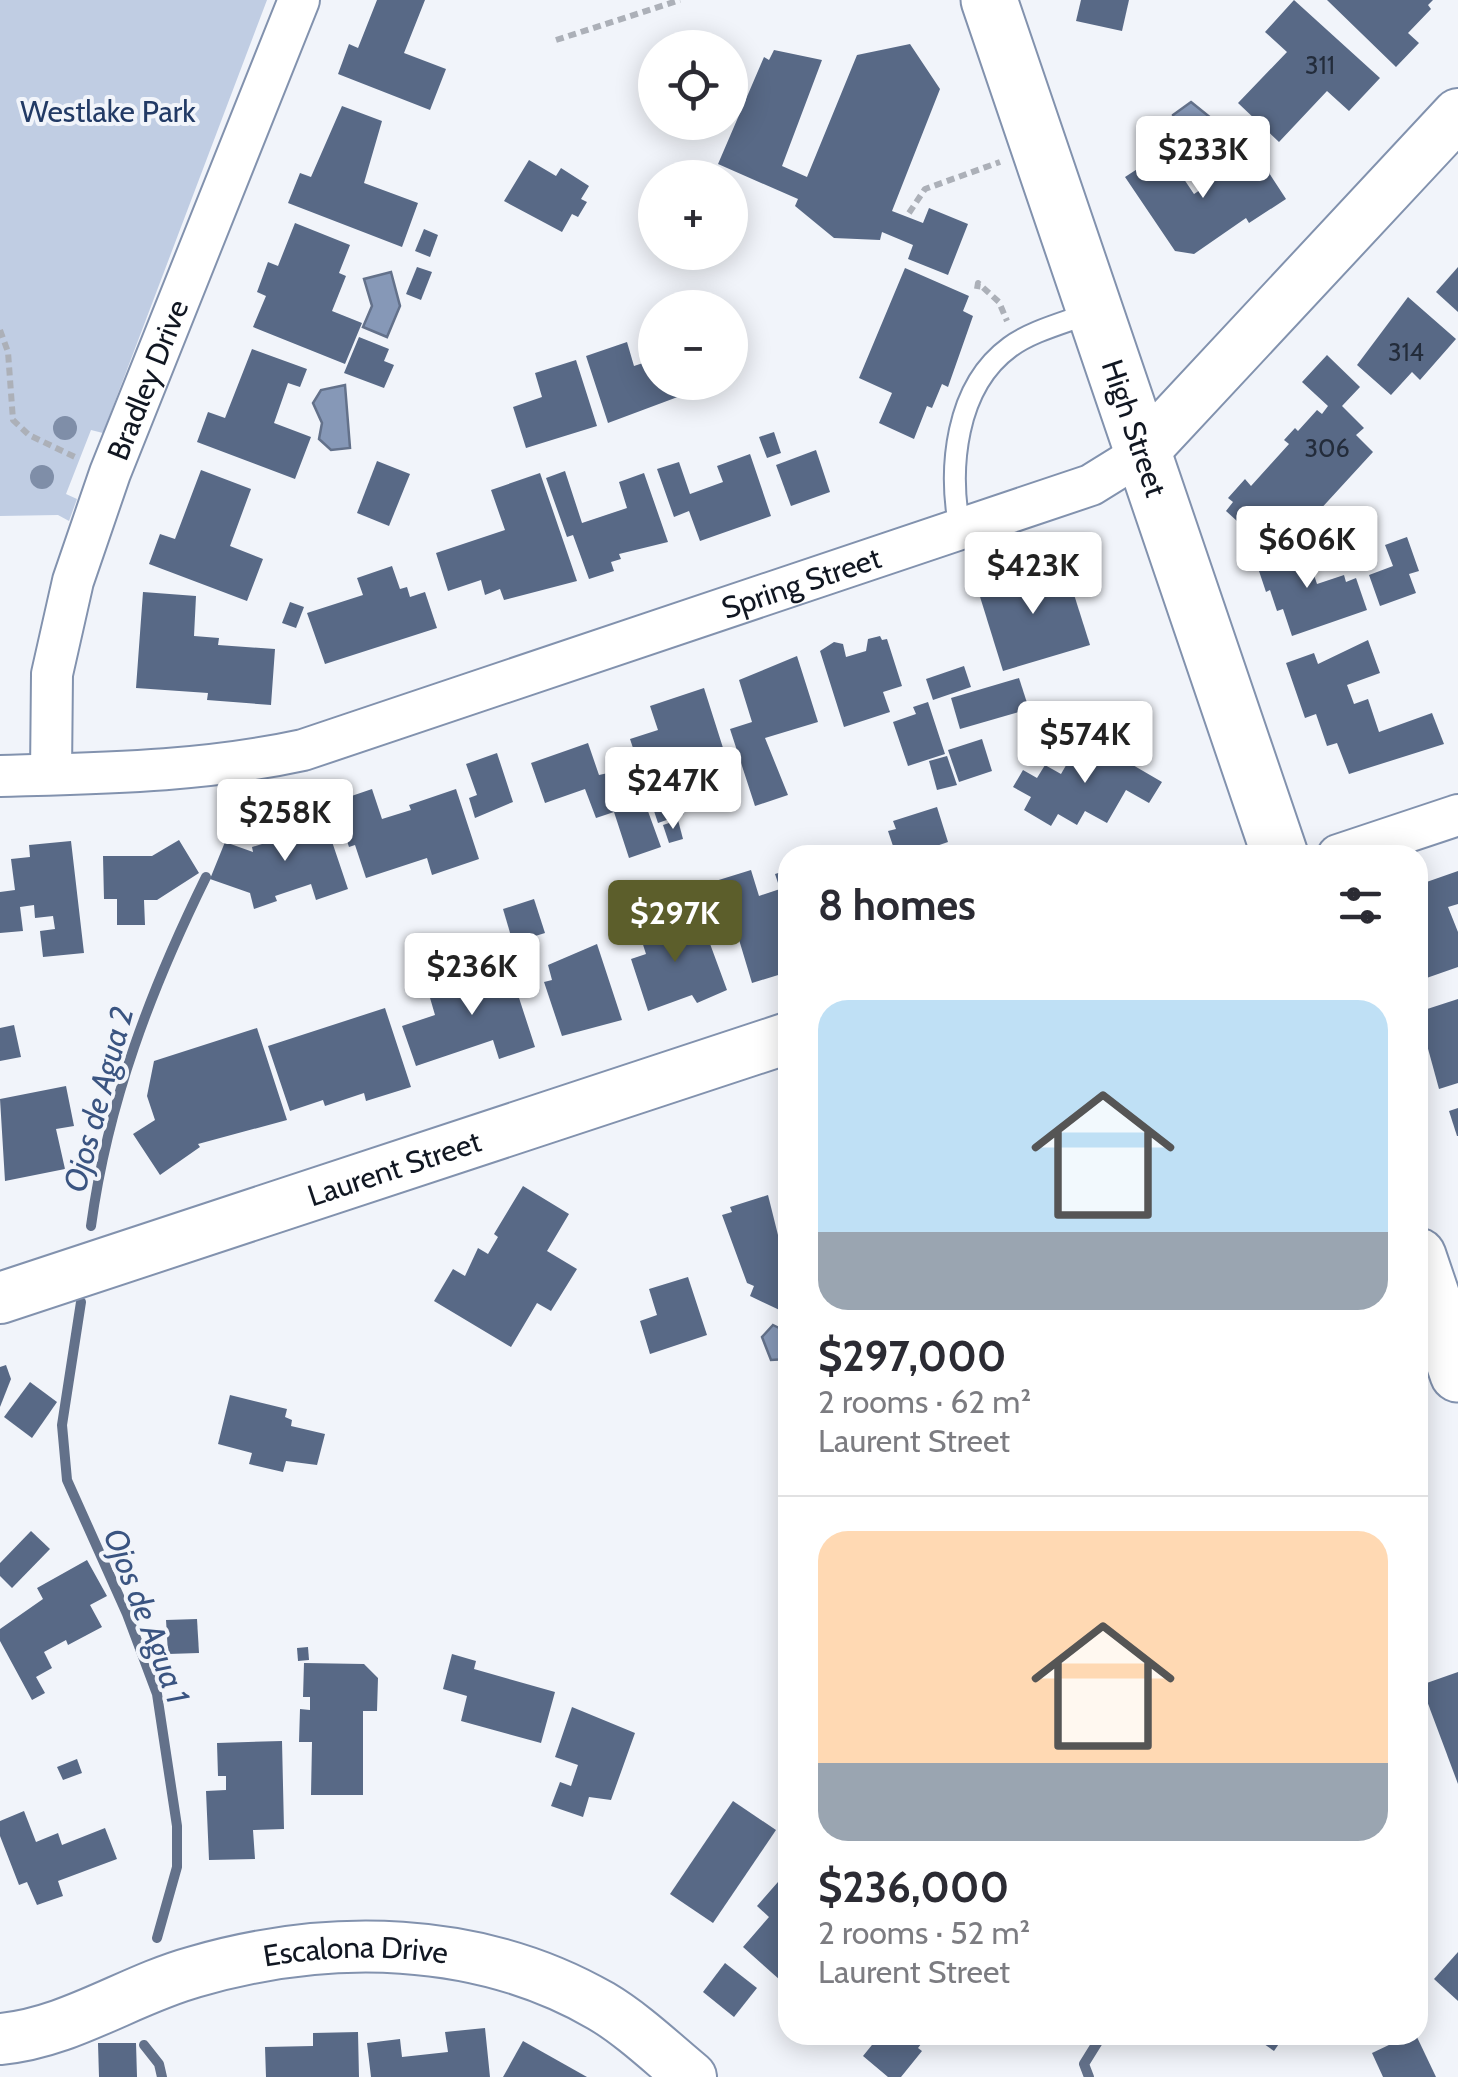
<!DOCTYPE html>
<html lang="en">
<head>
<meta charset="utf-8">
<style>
  :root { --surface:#fff; --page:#f2f2f3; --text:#2b2b33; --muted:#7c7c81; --line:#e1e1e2; --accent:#5c5e2b }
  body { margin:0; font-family:Cabin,sans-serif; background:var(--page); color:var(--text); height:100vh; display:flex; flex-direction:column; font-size:38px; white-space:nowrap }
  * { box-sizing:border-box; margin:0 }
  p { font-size:32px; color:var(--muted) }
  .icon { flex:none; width:55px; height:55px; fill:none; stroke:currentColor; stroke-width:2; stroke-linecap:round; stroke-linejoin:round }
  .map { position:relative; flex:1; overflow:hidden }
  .side { position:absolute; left:778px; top:845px; width:650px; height:1200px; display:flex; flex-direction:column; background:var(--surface); border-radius:30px; box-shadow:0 5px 25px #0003 }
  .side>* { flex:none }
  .controls { position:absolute; left:638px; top:30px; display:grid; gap:20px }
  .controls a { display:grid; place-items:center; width:110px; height:110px; border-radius:50%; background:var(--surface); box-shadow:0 5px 25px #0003; font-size:50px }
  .price { position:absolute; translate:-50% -85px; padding:0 22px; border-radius:10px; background:#fff; color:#222; font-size:32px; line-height:65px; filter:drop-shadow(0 2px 5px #0008) }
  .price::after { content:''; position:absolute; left:50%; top:60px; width:30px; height:22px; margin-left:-15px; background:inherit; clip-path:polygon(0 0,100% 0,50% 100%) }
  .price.active { background:var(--accent); color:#fff }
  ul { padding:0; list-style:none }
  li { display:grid; align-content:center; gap:20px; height:530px; padding:0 40px }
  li+li { border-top:2px solid var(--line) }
  li span { display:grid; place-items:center; height:310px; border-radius:30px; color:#555 }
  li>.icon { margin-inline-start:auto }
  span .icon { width:180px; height:180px; fill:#fffc; stroke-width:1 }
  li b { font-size:42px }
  h2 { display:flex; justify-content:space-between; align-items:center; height:120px; padding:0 40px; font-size:42px }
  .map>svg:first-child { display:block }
  .green { fill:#c0cde3 }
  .water { fill:#8698b7; stroke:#63718a; stroke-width:2.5 }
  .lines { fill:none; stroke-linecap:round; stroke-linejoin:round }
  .stream { stroke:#63718a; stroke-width:10 }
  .building { fill:#586986 }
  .service-casing { stroke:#8292ae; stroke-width:24 }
  .minor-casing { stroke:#8292ae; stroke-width:44 }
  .tertiary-casing { stroke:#8292ae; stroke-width:54 }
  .secondary-casing { stroke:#8292ae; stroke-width:59 }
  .path { stroke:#acb0b8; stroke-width:6; stroke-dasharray:8 5; stroke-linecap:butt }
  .service { stroke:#fff; stroke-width:20 }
  .minor { stroke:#fff; stroke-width:40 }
  .tertiary { stroke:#fff; stroke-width:50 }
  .secondary { stroke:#fff; stroke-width:55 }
  .tree { fill:#7f8ea8 }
  .labels { text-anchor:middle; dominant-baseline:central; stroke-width:8; stroke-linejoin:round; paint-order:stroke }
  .number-label { font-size:25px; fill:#232c3b }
  .park-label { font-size:30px; fill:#223a65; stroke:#f1f4fa }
  .street-label { font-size:30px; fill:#111722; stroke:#f1f4fa }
  .water-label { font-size:32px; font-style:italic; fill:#3a5481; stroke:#f1f4fa }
</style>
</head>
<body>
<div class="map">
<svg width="1458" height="2077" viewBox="0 0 1458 2077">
  <rect width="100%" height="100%" fill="#f1f4fa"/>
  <polygon class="green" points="0,0 267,0 103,433 91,430 66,494 77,499 69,521 58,515 0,516"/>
  <g class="water">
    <polygon points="1191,102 1237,139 1236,145 1217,157 1174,120 1173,115"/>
    <polygon points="391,272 400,306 387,337 363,327 372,306 364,279"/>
    <polygon points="345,385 350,448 331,450 319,439 322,423 313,403 321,390"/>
    <polygon points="773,1325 787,1332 787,1359 771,1360 762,1337"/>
  </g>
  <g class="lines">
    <g class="stream">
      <path d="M91 1226C108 1101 151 989 206 877"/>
      <polyline points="81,1302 62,1425 67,1480 127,1614 157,1694 177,1826 177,1867 157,1938"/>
      <polyline points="144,2045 159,2064 162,2077"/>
      <polyline points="1089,2077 1084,2064 1102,2035"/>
    </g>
  </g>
  <g class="building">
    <polygon points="377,0 425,0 404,53 446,69 430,110 338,74 349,44 358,48"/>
    <polygon points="1081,0 1129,0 1122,31 1076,21"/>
    <polygon points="1294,0 1380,78 1349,111 1327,91 1279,142 1238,103 1287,52 1265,32"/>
    <polygon points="1327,0 1433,0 1428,5 1431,9 1408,33 1419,43 1396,67"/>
    <polygon points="910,44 940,89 892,211 923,223 929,208 968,224 948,275 908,259 913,245 882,232 880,240 834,238 795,206 798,199 718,164 764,57 769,60 774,50 822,60 782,166 807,177 857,55"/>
    <polygon points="342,106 382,121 364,183 418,203 402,247 288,203 300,173 311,177"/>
    <polygon points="1165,151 1194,194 1256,153 1286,199 1249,223 1246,218 1194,254 1175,251 1125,177"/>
    <polygon points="529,160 556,176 561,168 589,186 581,199 587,202 578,217 572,214 562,232 504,201"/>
    <polygon points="295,223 350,245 339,273 346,276 332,311 362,323 345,364 253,327 266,296 257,292 268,262 278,266"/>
    <polygon points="424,229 438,235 430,257 415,251"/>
    <polygon points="417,267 432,272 421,300 406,294"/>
    <polygon points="1458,267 1458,312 1436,292"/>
    <polygon points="905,268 969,296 963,311 973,316 948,387 942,384 932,408 927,406 914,439 879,423 892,393 859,378"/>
    <polygon points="1408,297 1456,339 1420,380 1412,372 1391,395 1357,365"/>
    <polygon points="359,337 389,349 384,361 394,365 384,388 344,373"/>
    <polygon points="627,342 634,366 655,359 655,382 679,382 683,395 608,423 586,356"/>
    <polygon points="252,349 307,369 300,387 288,383 274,423 311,437 295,479 197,442 208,412 225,418"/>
    <polygon points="1327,355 1360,387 1342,406 1364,428 1356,435 1373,452 1295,537 1269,513 1248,531 1226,511 1233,502 1228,498 1245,479 1251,486 1289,444 1284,440 1295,428 1298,431 1317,410 1322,414 1328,406 1302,382"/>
    <polygon points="576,360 597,426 526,448 513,407 542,397 535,373"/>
    <polygon points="774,432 781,453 767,458 759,437"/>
    <polygon points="816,450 830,492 791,506 776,465"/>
    <polygon points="750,454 771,516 700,541 689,511 674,517 657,469 679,462 690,494 723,482 717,466"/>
    <polygon points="377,461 410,474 389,526 357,513"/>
    <polygon points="201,470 251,489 230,546 263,559 247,601 149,564 160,534 175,539"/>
    <polygon points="565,471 582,523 627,508 619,482 644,473 668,542 619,554 621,559 611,562 614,571 589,579 573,535 567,537 546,478"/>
    <polygon points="540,473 577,581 504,600 500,589 485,595 481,580 448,591 436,553 505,530 491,490"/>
    <polygon points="1407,537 1419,571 1409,574 1416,593 1380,606 1369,575 1393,566 1385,545"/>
    <polygon points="1303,542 1317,584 1344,575 1346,582 1356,578 1367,610 1292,636 1283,609 1277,611 1270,590 1266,592 1255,559"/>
    <polygon points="1064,563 1090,645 1003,671 977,587"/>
    <polygon points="392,566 400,589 407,587 410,597 425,592 437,628 325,664 307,613 363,595 357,578"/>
    <polygon points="143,592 196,596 194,636 219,638 218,645 275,649 271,705 207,700 208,693 136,688"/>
    <polygon points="290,602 304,607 296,628 282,623"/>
    <polygon points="880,636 882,640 887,639 902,686 883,692 890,712 844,727 820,651 834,642 843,644 846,657 866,651 868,639"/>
    <polygon points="1368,640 1380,673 1347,685 1354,704 1368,699 1379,732 1432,713 1444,744 1349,774 1337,743 1327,746 1316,714 1305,718 1286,663 1314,653 1318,664"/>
    <polygon points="797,656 818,722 765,738 788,795 755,806 730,729 752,722 739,680"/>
    <polygon points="964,666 971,687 933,700 926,679"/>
    <polygon points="1019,678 1029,709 960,729 951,698"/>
    <polygon points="704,688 731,773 700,784 688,751 666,758 684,814 658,823 630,739 658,730 650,706"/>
    <polygon points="928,702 945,754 908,766 893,722 916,714 913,707"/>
    <polygon points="1083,736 1162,782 1149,803 1126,790 1107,823 1085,811 1077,825 1058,814 1051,826 1024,810 1031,797 1013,787 1023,770 1037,778 1045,765 1061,774"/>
    <polygon points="982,739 992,771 959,782 948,750"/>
    <polygon points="588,743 599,775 626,769 639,805 645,803 661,847 629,858 614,812 596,818 585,789 545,803 531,763"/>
    <polygon points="497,753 513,802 475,818 469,798 477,795 466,764"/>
    <polygon points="947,756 957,785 937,790 929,761"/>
    <polygon points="372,789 382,819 411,810 409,805 456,789 479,859 432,875 427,858 366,878 355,845 349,847 334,802"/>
    <polygon points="937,807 948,842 922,851 923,855 887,855 895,852 888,831 896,829 893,821"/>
    <polygon points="321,809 348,889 316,900 311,884 275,896 277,901 254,909 250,893 210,879 225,842 253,852 252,847 294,834 289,820"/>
    <polygon points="678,820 683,839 669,843 663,825"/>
    <polygon points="179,840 199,873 157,900 144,900 145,925 117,925 117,899 104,899 103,856 152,856"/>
    <polygon points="71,841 84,953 43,957 40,931 55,929 53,916 35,918 34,905 20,907 23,931 0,933 0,892 15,890 11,859 30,857 29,845"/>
    <polygon points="751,870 759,896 780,889 775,874 788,870 788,972 752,983 737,933 725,936 709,883"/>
    <polygon points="1458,871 1458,904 1448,907 1458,932 1458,967 1418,981 1418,885"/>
    <polygon points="534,899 545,933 513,943 503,909"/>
    <polygon points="673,912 682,943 697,938 699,944 709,941 727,990 697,1003 692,995 648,1011 631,959 646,954 636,923"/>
    <polygon points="597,944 622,1020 562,1036 544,982 552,980 548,965"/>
    <polygon points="507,961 535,1047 499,1059 493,1040 416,1066 402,1026 435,1015 428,991"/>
    <polygon points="1458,999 1458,1083 1439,1089 1418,1012"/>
    <polygon points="385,1008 411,1087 366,1101 364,1093 325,1106 323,1100 290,1111 268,1046"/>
    <polygon points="14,1025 21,1057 0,1061 0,1028"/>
    <polygon points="257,1028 287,1120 198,1144 200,1147 160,1175 133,1134 155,1120 147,1096 154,1061"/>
    <polygon points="66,1086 74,1126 56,1129 65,1169 5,1181 0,1099"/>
    <polygon points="1458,1108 1458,1136 1457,1136 1449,1111"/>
    <polygon points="523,1186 569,1214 547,1251 577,1269 551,1311 537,1303 511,1347 434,1301 453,1269 465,1276 478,1248 488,1254 498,1237 494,1234"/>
    <polygon points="768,1195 782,1251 788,1254 788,1314 750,1296 754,1286 747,1283 722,1215 732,1212 730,1207"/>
    <polygon points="688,1277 707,1335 650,1354 640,1321 657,1315 649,1289"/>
    <polygon points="6,1365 11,1379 0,1407 0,1367"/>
    <polygon points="30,1382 57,1402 32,1438 4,1417"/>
    <polygon points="230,1395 287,1409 285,1417 292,1420 291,1426 325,1434 317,1465 286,1461 283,1472 249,1464 252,1453 218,1444"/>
    <polygon points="31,1531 50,1549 12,1588 0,1576 0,1563"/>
    <polygon points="87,1560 107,1596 90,1605 102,1627 68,1645 66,1640 44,1652 52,1668 36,1677 45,1693 32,1700 0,1641 0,1629 43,1599 37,1588"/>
    <polygon points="197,1619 199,1653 168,1654 166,1620"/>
    <polygon points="308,1647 309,1660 298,1661 297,1648"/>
    <polygon points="452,1654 476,1661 474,1669 555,1692 541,1743 461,1721 467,1696 443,1689"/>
    <polygon points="304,1663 364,1664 378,1678 377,1711 363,1711 363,1795 311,1795 312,1742 299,1742 300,1709 310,1710 310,1697 303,1697"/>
    <polygon points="1458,1672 1458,1784 1421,1685"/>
    <polygon points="572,1707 635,1733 611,1800 589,1797 583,1817 551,1806 560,1782 571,1786 578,1765 555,1757"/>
    <polygon points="282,1741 284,1829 253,1830 255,1859 209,1860 206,1791 226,1790 226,1776 218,1776 217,1743"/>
    <polygon points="77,1759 82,1773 63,1780 57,1767"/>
    <polygon points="1425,1797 1425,1819 1418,1819 1418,1798"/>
    <polygon points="733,1801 776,1830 713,1923 670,1894"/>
    <polygon points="24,1811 36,1842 58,1833 62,1845 105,1828 117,1859 58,1881 63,1896 37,1905 27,1882 19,1885 0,1836 0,1821"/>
    <polygon points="778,1882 788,1891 788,1972 780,1980 743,1947 769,1917 757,1906"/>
    <polygon points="1458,1952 1458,2001 1434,1979"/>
    <polygon points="725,1963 757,1988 734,2017 703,1992"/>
    <polygon points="485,2028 490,2077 371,2077 367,2043 400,2039 402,2057 448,2052 445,2032"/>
    <polygon points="358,2032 359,2077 266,2077 265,2047 313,2046 313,2033"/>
    <polygon points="880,2035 928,2035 918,2048 922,2051 901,2077 888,2077 863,2056"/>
    <polygon points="1251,2035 1285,2035 1274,2051"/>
    <polygon points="1410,2035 1416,2035 1436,2077 1383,2077 1372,2053"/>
    <polygon points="523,2041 587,2077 503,2077"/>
    <polygon points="98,2043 136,2043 137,2077 99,2077"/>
  </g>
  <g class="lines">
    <defs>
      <path id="service" d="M960 530C948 469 955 387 1010 347 1033 330 1068 322 1095 311"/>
      <g id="minor">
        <path id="s1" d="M51 774 52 674 73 581 110 473 299 0"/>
        <path id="s2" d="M0 776C103 773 202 772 303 750L1091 485 1141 454"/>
        <polyline points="1338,855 1458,815"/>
      </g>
      <g id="tertiary">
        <polyline points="1141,454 1458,114"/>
        <path id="s3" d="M0 1298 788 1038"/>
        <path id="s4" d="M0 2039C69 2033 129 1990 194 1972 328 1933 478 1935 601 2006 633 2025 662 2053 691 2077"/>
      </g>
      <g id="secondary">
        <path id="s5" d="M989 0 1280 855"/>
        <polyline points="1418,1256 1458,1374"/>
      </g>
    </defs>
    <use href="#service" class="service-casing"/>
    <use href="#minor" class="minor-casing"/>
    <use href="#tertiary" class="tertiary-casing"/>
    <use href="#secondary" class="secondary-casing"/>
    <g class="path">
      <polyline points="556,40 680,0"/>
      <polyline points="909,213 925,189 1000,162"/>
      <polyline points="977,289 978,283 999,302 1007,321"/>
      <polyline points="0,330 8,352 13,420 29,435 77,458"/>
    </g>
    <use href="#service" class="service"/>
    <use href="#minor" class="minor"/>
    <use href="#tertiary" class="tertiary"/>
    <use href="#secondary" class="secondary"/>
  </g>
  <g class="tree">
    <circle cx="65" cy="428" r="12"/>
    <circle cx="42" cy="477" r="12"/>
  </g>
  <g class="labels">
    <g class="number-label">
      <text x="1320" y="65">311</text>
      <text x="1406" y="352">314</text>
      <text x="1327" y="448">306</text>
    </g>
    <g class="park-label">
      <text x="108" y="111">Westlake Park</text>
    </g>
    <g class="street-label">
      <text stroke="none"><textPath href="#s1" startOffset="410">Bradley Drive</textPath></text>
      <text stroke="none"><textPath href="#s5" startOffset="452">High Street</textPath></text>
      <text stroke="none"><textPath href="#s2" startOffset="830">Spring Street</textPath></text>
      <text stroke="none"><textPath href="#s3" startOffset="415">Laurent Street</textPath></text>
      <text stroke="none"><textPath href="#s4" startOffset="370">Escalona Drive</textPath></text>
    </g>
    <g class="water-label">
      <text transform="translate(98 1099) rotate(-75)">Ojos de Agua 2</text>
      <text transform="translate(147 1616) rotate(69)">Ojos de Agua 1</text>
    </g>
  </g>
</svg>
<div class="controls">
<a><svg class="icon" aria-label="locate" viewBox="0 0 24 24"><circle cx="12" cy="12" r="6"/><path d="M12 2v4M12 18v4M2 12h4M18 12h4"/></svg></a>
<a>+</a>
<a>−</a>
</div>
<b class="price" style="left:1203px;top:201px">$233K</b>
<b class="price" style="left:1307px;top:591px">$606K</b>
<b class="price" style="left:1033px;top:617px">$423K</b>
<b class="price" style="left:1085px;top:786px">$574K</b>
<b class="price" style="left:673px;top:832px">$247K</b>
<b class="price" style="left:285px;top:864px">$258K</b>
<b class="price active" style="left:675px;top:965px">$297K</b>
<b class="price" style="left:472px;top:1018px">$236K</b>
<section class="side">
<h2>8 homes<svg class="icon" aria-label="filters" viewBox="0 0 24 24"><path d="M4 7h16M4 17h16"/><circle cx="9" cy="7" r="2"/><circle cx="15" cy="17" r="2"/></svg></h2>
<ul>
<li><span style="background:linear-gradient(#bfe0f5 75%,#9aa5b1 0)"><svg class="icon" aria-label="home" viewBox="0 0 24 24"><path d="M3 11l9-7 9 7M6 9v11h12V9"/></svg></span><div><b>$297,000</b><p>2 rooms · 62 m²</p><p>Laurent Street</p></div></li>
<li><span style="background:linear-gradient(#ffd9b3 75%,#9aa5b1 0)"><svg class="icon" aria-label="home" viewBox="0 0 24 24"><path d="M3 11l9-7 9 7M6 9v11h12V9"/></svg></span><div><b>$236,000</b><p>2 rooms · 52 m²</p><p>Laurent Street</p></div></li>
</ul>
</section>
</div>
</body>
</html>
